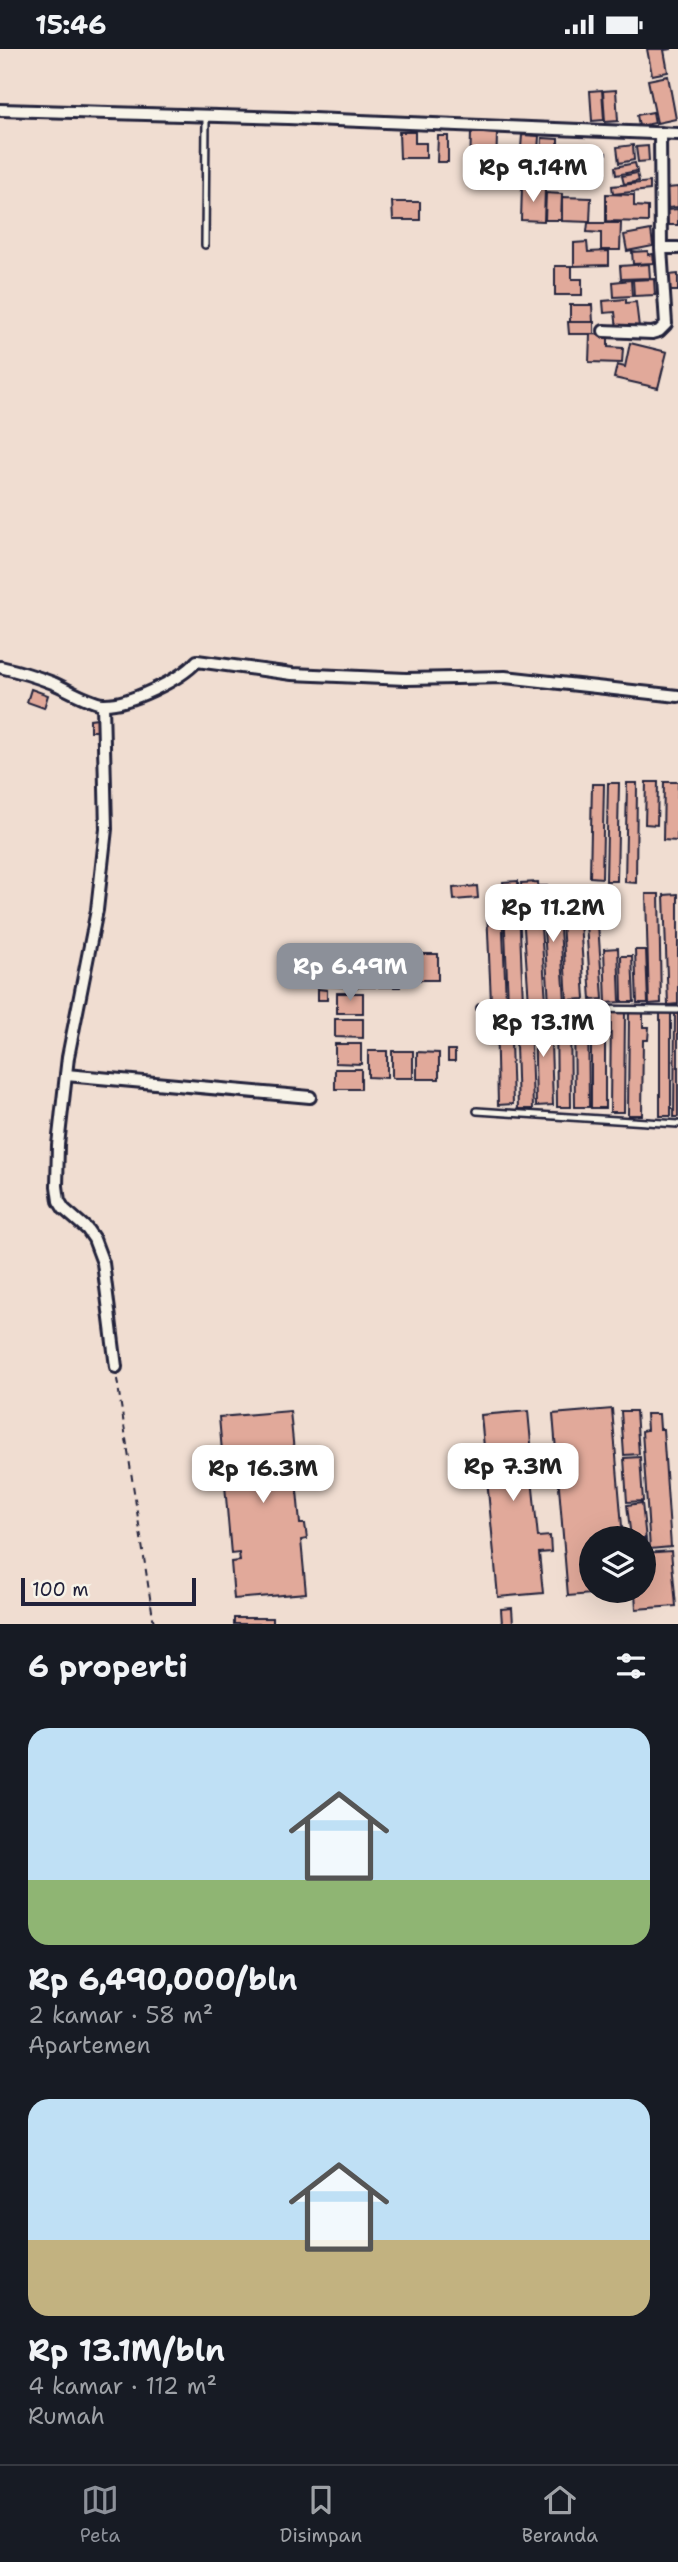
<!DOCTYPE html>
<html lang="id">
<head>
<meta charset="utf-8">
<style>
  :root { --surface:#171b24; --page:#242831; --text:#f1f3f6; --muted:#9ea1a6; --line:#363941; --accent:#8c9099 }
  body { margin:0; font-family:"Shantell Sans",sans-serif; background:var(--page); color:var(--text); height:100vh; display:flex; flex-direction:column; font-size:26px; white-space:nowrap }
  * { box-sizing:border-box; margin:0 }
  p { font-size:23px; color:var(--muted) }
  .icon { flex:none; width:38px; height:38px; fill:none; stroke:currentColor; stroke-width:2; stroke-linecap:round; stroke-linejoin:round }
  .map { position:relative; height:1575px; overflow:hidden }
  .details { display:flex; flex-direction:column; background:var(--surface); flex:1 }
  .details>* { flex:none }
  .fabs { position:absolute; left:579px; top:1477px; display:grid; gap:14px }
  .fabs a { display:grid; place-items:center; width:77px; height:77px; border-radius:50%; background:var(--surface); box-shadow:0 7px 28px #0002; font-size:35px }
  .scale { position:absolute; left:21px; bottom:18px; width:175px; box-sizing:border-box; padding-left:7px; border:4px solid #22223b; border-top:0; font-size:19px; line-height:24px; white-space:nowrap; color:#22223b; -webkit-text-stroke:5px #f7f3e8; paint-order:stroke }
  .price { position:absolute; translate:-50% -60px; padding:0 16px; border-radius:14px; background:#fff; color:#222; font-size:23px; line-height:46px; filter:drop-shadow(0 2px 4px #0008) }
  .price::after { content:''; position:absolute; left:50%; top:42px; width:21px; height:16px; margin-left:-10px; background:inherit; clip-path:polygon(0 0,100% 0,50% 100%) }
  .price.selected { background:var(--accent); color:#fff }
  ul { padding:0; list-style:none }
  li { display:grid; align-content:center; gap:14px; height:371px; padding:0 28px }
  li span { display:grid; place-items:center; height:217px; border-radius:21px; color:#555 }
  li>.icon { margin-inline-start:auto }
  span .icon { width:126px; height:126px; fill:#fffc; stroke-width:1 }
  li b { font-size:30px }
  h2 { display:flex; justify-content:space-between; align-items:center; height:84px; padding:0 28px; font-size:30px }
  .status { display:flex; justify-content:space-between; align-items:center; height:49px; padding:0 35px; background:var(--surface); direction:ltr }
  .status svg { height:19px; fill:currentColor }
  .menu { display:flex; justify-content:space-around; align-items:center; height:98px; border-top:2px solid var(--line); background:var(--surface); font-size:19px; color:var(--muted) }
  .menu a { display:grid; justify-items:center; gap:4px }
  .menu .selected { color:var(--accent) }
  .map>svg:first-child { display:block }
  .building { fill:#e1a99a; stroke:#22223b; stroke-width:2 }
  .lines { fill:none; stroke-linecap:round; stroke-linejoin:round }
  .service-casing { stroke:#22223b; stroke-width:10 }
  .minor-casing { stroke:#22223b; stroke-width:16 }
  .path { stroke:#22223b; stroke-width:2; stroke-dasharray:7 5; stroke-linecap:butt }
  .service { stroke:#f7f3e8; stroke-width:5 }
  .minor { stroke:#f7f3e8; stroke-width:10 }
</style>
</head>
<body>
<div class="status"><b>15:46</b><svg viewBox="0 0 49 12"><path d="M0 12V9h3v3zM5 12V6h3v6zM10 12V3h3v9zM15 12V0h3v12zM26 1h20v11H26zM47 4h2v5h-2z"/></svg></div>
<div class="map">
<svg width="678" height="1575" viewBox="0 0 678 1575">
  <rect width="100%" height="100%" fill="#f0ddd1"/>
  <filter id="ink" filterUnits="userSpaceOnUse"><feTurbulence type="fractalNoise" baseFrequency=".0143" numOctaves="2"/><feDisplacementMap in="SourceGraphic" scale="14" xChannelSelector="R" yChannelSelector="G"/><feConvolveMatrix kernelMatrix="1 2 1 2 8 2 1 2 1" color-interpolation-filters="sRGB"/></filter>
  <g filter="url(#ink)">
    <g class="building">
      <polygon points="647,0 672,0 664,1 668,23 652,26"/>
      <polygon points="668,27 676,70 657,74 648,31"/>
      <polygon points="602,41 604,71 592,72 590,42"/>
      <polygon points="616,41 618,72 605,73 603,42"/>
      <polygon points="653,63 655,74 639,77 637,66"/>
      <polygon points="399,83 415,83 415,94 426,94 426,109 400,109"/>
      <polygon points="471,83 497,85 496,123 470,122"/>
      <polygon points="522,86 539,87 536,132 514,130 515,112 520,112"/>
      <polygon points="438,87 448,87 448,113 437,113"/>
      <polygon points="542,89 558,90 558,125 541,125"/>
      <polygon points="574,96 589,97 588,123 574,123"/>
      <polygon points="633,96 634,111 619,114 617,98"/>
      <polygon points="648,97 649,112 638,113 636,98"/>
      <polygon points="590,103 606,104 605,124 589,123"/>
      <polygon points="635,114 637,122 616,126 615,118"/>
      <polygon points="637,124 639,132 624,135 622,127"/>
      <polygon points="650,133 650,141 613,145 612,137"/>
      <polygon points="522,138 545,139 544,172 521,171"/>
      <polygon points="678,138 678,158 668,159 667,139"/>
      <polygon points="546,144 562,145 561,171 545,171"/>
      <polygon points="606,145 634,146 634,157 648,158 648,173 606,172"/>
      <polygon points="562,148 591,149 590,173 562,172"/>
      <polygon points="392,153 420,153 420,171 393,171"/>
      <polygon points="678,160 678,176 668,176 667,161"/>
      <polygon points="588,174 621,174 620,201 601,201 601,184 587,183"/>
      <polygon points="651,181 653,197 627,202 624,186"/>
      <polygon points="587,193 588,203 609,202 609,216 574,217 574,194"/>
      <polygon points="648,202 648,206 653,205 654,214 633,215 632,203"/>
      <polygon points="649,215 650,229 621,230 620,217"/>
      <polygon points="555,217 572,217 572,230 582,230 582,246 555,246"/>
      <polygon points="678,225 678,242 670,242 669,226"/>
      <polygon points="654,230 655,246 634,247 633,231"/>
      <polygon points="631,231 632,247 614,248 613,233"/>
      <polygon points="626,250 626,254 636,253 639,278 617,280 615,263 604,264 603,252"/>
      <polygon points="570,256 592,256 593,273 570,273"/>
      <polygon points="568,273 594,273 594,285 569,285"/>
      <polygon points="590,285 608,286 608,298 623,299 622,314 589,313"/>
      <polygon points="630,294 667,303 658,339 614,329 617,316 625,318"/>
      <polygon points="31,640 48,646 44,659 27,653"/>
      <polygon points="98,669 98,682 90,682 90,670"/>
      <polygon points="646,733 658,733 657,776 645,775"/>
      <polygon points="664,733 678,733 677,792 663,791"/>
      <polygon points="608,734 619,734 617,832 606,832"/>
      <polygon points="627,734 637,734 636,834 625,833"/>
      <polygon points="592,735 604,735 602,829 590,828"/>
      <polygon points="518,832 523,953 508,954 503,833"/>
      <polygon points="538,833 546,953 529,954 521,834"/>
      <polygon points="477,837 478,849 454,851 453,839"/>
      <polygon points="541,837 557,837 565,952 549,953"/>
      <polygon points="578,841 585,950 567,951 560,842"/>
      <polygon points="584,844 596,844 603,950 591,951"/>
      <polygon points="646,845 659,845 661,954 649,955"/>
      <polygon points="678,845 678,955 668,956 664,846"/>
      <polygon points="487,860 502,860 506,952 491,953"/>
      <polygon points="618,899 620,953 606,954 604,900"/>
      <polygon points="635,901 646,901 648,954 637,954"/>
      <rect x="402" y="904" width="10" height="10"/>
      <rect x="418" y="905" width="20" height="26"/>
      <polygon points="621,907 632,907 634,953 622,953"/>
      <polygon points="328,912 350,912 350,938 328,937"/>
      <rect x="354" y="912" width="21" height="26"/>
      <rect x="379" y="913" width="21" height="25"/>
      <polygon points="318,940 327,941 327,951 318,951"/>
      <rect x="337" y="944" width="26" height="20"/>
      <polygon points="556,961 570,961 571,1058 557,1058"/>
      <polygon points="574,961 588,961 589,1058 575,1058"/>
      <rect x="591" y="961" width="14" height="98"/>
      <polygon points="496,962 510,962 513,1055 498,1056"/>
      <polygon points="611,962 625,962 624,1063 610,1063"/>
      <polygon points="629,962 643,962 643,978 649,978 648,991 643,991 642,1066 628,1066"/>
      <polygon points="534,963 550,963 553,1056 536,1057"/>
      <rect x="660" y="963" width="11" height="104"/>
      <polygon points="515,964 530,964 533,1060 518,1060"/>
      <polygon points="675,964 678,964 678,1068 674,1068"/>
      <polygon points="335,970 363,970 363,989 335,988"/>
      <polygon points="335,995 361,995 361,1015 335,1014"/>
      <rect x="448" y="1001" width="7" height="11"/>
      <polygon points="368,1002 387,1002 387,1029 368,1028"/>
      <rect x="392" y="1002" width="21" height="27"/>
      <polygon points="417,1003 439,1004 439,1030 417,1030"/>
      <rect x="335" y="1020" width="26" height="20"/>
      <polygon points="612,1360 623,1489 592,1489 592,1542 628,1542 568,1547 553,1365"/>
      <polygon points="290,1362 295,1413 301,1412 302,1429 296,1430 300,1475 305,1475 307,1490 301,1491 306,1544 234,1550 231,1513 240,1512 239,1504 231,1505 219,1368"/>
      <polygon points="528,1362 532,1405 544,1404 545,1419 531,1420 538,1488 550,1487 551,1503 539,1504 543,1544 498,1548 481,1366"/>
      <polygon points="621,1362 636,1362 639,1405 624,1406"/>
      <polygon points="646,1365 659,1365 660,1380 663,1380 671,1498 650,1500 642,1382 647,1381"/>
      <polygon points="640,1408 643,1452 627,1453 624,1409"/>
      <polygon points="642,1454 647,1500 644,1500 644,1489 631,1489 627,1456"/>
      <polygon points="671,1502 676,1557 636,1560 635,1542 644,1542 644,1504"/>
      <polygon points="512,1559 513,1575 502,1575 501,1560"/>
      <rect x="234" y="1569" width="39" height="6"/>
    </g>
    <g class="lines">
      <defs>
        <g id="service">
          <polyline points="205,196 206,69"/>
          <polyline points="480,959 678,961"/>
          <polyline points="477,1062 678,1075"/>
        </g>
        <g id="minor">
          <polyline points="0,61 288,69 678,85"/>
          <polyline points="661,199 678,199"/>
          <polyline points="604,282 652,284 659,282 666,275 661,199 660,84"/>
          <path d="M0 618C18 622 35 627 53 634 65 639 90 654 103 655 128 656 180 631 197 612L292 625 406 630 505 628 678 647"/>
          <polyline points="103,655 106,780 97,861 68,1008 58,1096 57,1137 59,1152 64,1160 87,1180 94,1190 103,1214 116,1318"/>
          <polyline points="66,1026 310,1048"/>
        </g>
      </defs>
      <use href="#service" class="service-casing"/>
      <use href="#minor" class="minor-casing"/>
      <polyline class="path" points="117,1330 154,1575"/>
      <use href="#service" class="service"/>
      <use href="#minor" class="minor"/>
    </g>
  </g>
</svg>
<div class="fabs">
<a><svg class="icon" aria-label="layers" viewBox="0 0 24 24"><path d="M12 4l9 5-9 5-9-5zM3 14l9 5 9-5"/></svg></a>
</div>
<div class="scale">100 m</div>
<b class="price" style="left:533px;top:155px">Rp 9.14M</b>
<b class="price" style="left:553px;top:895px">Rp 11.2M</b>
<b class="price selected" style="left:350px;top:954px">Rp 6.49M</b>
<b class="price" style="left:543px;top:1010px">Rp 13.1M</b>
<b class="price" style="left:513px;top:1454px">Rp 7.3M</b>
<b class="price" style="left:263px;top:1456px">Rp 16.3M</b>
</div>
<section class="details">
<h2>6 properti<svg class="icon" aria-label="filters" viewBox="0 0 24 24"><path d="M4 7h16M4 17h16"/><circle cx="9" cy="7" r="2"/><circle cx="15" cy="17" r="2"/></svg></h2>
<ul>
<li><span style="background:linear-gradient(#bfe0f5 70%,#8fb573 0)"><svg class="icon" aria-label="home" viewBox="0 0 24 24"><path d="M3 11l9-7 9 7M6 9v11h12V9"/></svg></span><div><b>Rp 6,490,000/bln</b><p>2 kamar · 58 m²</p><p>Apartemen</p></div></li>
<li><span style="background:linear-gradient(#bfe0f5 65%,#c2b280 0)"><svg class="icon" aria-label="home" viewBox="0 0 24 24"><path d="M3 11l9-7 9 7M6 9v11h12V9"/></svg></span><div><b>Rp 13.1M/bln</b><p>4 kamar · 112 m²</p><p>Rumah</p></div></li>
</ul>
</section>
<nav class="menu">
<a class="selected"><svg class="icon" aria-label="map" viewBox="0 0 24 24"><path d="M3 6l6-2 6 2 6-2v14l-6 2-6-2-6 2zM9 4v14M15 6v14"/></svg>Peta</a>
<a><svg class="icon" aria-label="saved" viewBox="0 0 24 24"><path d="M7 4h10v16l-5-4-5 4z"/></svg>Disimpan</a>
<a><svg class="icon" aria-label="home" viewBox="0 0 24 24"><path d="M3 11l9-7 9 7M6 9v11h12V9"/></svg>Beranda</a>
</nav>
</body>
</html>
